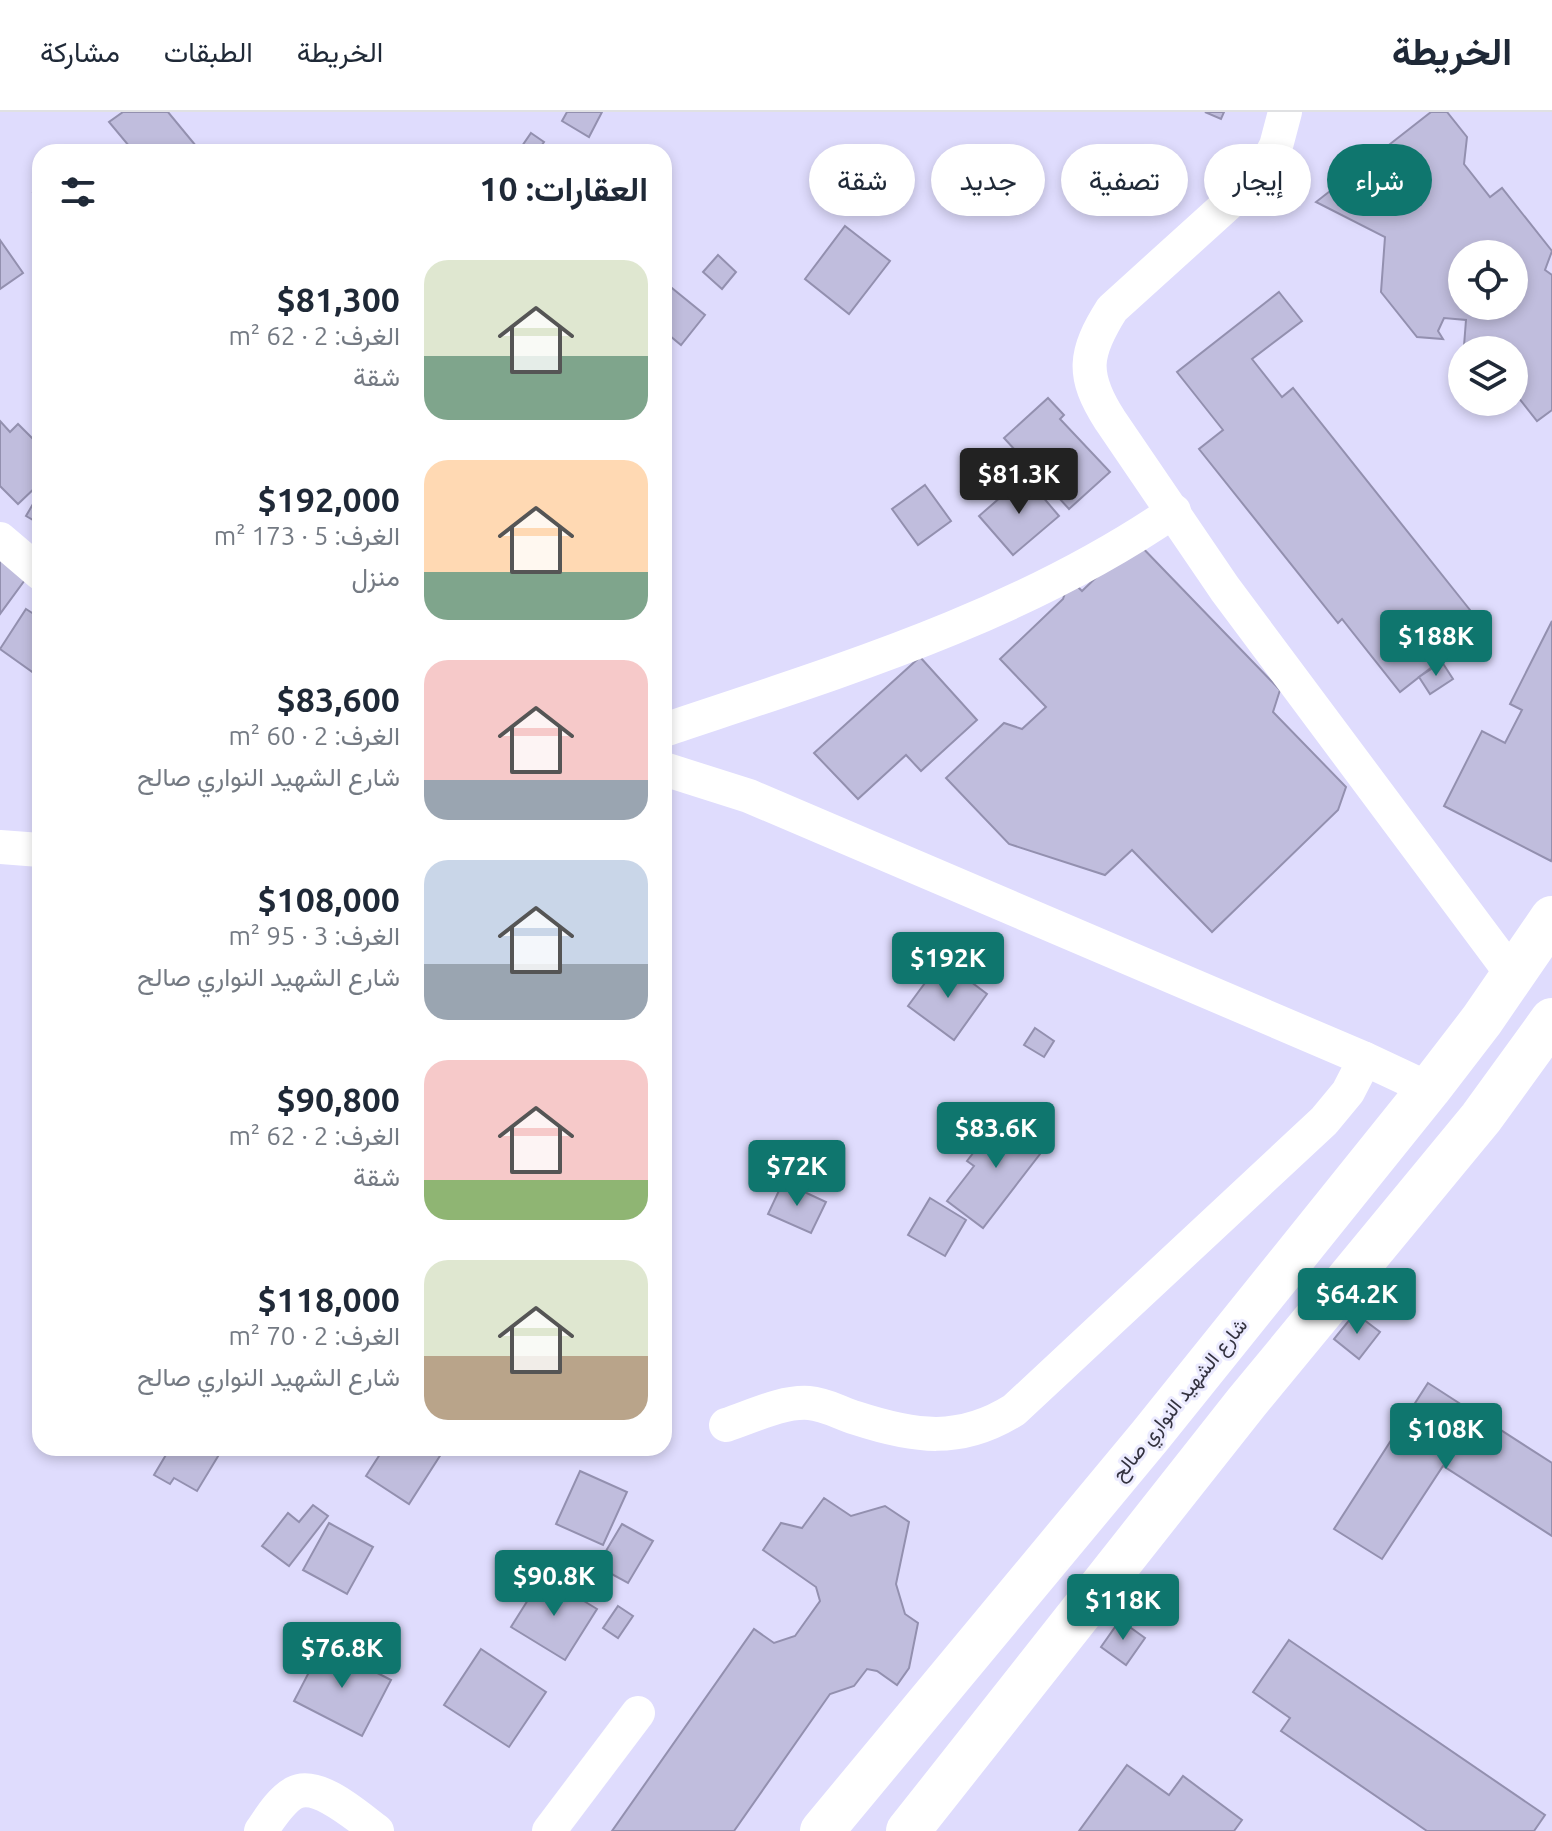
<!DOCTYPE html>
<html lang="ar">
<head>
<meta charset="utf-8">
<style>
  :root { --surface:#fff; --page:#f6f6f7; --text:#1f2937; --muted:#747a83; --line:#e0e1e3; --accent:#0f766e }
  body { margin:0; font-family:Ubuntu,Vazirmatn,sans-serif; background:var(--page); color:var(--text); direction:rtl; height:100vh; display:flex; flex-direction:column; font-size:30px; white-space:nowrap }
  * { box-sizing:border-box; margin:0 }
  p { font-size:26px; color:var(--muted) }
  .icon { flex:none; width:44px; height:44px; fill:none; stroke:currentColor; stroke-width:2; stroke-linecap:round; stroke-linejoin:round }
  .map { position:relative; flex:1; overflow:hidden; direction:ltr }
  .details { position:absolute; left:32px; top:32px; width:640px; height:1312px; display:flex; flex-direction:column; background:var(--surface); border-radius:24px; box-shadow:0 4px 12px #0003; direction:rtl }
  .details>* { flex:none }
  .top-card { position:absolute; left:696px; top:32px; width:736px; height:72px; direction:rtl; display:flex; gap:16px }
  .buttons { position:absolute; left:1448px; top:128px; display:grid; gap:16px }
  .buttons a { display:grid; place-items:center; width:80px; height:80px; border-radius:50%; background:var(--surface); box-shadow:0 4px 12px #0003; font-size:40px }
  .price { position:absolute; translate:-50% -68px; padding:0 18px; border-radius:8px; background:var(--accent); color:#fff; font-size:26px; line-height:52px; filter:drop-shadow(0 2px 4px #0008) }
  .price::after { content:''; position:absolute; left:50%; top:48px; width:24px; height:18px; margin-left:-12px; background:inherit; clip-path:polygon(0 0,100% 0,50% 100%) }
  .price.current { background:#222; color:#fff }
  ul { padding:0; list-style:none }
  li { display:flex; align-items:center; gap:24px; height:200px; padding:0 24px }
  li span { display:grid; place-items:center; flex:none; width:224px; height:160px; border-radius:24px; color:#555 }
  li>.icon { margin-inline-start:auto }
  span .icon { width:96px; height:96px; fill:#fffc; stroke-width:1 }
  li b { font-size:34px }
  h2 { display:flex; justify-content:space-between; align-items:center; height:96px; padding:0 24px; font-size:34px }
  .chip { padding:0 28px; border-radius:36px; background:var(--surface); box-shadow:0 4px 12px #0003; font-size:28px; line-height:72px }
  .chip.current { background:var(--accent); color:#fff }
  header { display:flex; align-items:center; gap:48px; box-sizing:border-box; height:112px; padding:0 40px; background:var(--surface); border-bottom:2px solid var(--line) }
  header strong { font-size:38px }
  nav { display:flex; gap:44px; margin-inline-start:auto; font-size:28px }
  .map>svg:first-child { display:block }
  .building { fill:#c0bddd; stroke:#9390af; stroke-width:2; fill-rule:evenodd }
  .lines { fill:none; stroke-linecap:round; stroke-linejoin:round }
  .minor { stroke:#fff; stroke-width:34 }
  .tertiary { stroke:#fff; stroke-width:44 }
  .labels { text-anchor:middle; dominant-baseline:central; stroke-width:6; stroke-linejoin:round; paint-order:stroke }
  .street-label { font-size:20px; fill:#33323f; stroke:#ecebff }
</style>
</head>
<body>
<header>
<strong>الخريطة</strong>
<nav><a>الخريطة</a><a>الطبقات</a><a>مشاركة</a></nav>
</header>
<div class="map">
<svg width="1552" height="1719" viewBox="0 0 1552 1719">
  <rect width="100%" height="100%" fill="#dfdcfd"/>
  <g class="building">
    <polygon points="123,0 168,0 201,40 134,40 109,10"/>
    <polygon points="567,0 602,0 589,25 562,9"/>
    <polygon points="1205,0 1224,0 1221,7"/>
    <path d="M1431 0H1447L1467 25 1464 52 1490 85 1502 76 1552 139 1545 158 1552 163V298L1537 309 1514 280V238H1467L1464 234 1466 208 1444 206 1438 219 1443 227 1417 225 1381 180 1385 125 1316 90ZM1462 142H1514V194H1462Z"/>
    <polygon points="531,21 544,30 537,40 525,40 520,37"/>
    <polygon points="40,78 40,99 33,81"/>
    <polygon points="845,114 890,149 849,202 805,167"/>
    <polygon points="0,128 23,161 0,177"/>
    <polygon points="718,143 736,160 722,177 703,160"/>
    <polygon points="667,172 705,203 681,233 664,219 664,176"/>
    <polygon points="1279,180 1302,209 1252,247 1282,285 1293,276 1470,498 1452,513 1465,529 1400,580 1342,507 1338,511 1199,337 1223,318 1177,260"/>
    <polygon points="1461,252 1462,267 1454,267"/>
    <polygon points="1048,286 1064,303 1060,307 1110,360 1069,397 1004,326"/>
    <polygon points="0,309 10,320 18,312 40,334 40,371 18,392 0,374"/>
    <polygon points="1025,364 1059,404 1013,443 979,404"/>
    <polygon points="925,373 951,409 918,433 892,397"/>
    <polygon points="33,392 40,397 40,412 26,404"/>
    <polygon points="1135,428 1280,578 1273,600 1346,675 1338,698 1212,820 1132,738 1105,763 1009,732 946,666 1004,611 1022,617 1046,595 1000,547 1063,487 1066,478 1074,471 1082,479"/>
    <polygon points="0,439 30,461 0,502"/>
    <polygon points="26,497 40,506 40,561 38,564 0,537"/>
    <polygon points="1552,509 1552,746 1551,749 1444,694 1482,619 1505,631 1522,598 1510,592"/>
    <polygon points="920,545 977,608 921,659 906,643 858,687 814,641"/>
    <polygon points="1442,550 1453,567 1430,582 1419,565"/>
    <polygon points="942,848 987,882 954,928 908,894"/>
    <polygon points="1035,916 1054,929 1044,945 1024,933"/>
    <polygon points="1004,1001 1047,1033 983,1116 947,1089 974,1054 967,1049"/>
    <polygon points="783,1070 826,1090 811,1121 768,1102"/>
    <polygon points="930,1086 966,1108 945,1144 908,1123"/>
    <polygon points="1355,1201 1380,1220 1359,1247 1334,1227"/>
    <polygon points="1428,1271 1552,1351 1552,1424 1443,1354 1382,1447 1334,1417"/>
    <polygon points="170,1336 223,1336 197,1379 174,1366 170,1372 154,1363"/>
    <polygon points="384,1336 445,1336 409,1392 366,1364"/>
    <polygon points="580,1359 627,1380 603,1433 556,1412"/>
    <polygon points="824,1386 851,1404 885,1394 909,1410 896,1472 905,1502 918,1511 909,1556 897,1573 877,1559 867,1557 854,1574 830,1582 734,1719 612,1719 754,1517 774,1531 795,1524 820,1489 816,1475 763,1438 781,1411 802,1416"/>
    <polygon points="313,1393 328,1404 289,1454 262,1434 288,1401 299,1410"/>
    <polygon points="329,1411 373,1435 347,1482 303,1458"/>
    <polygon points="622,1412 653,1429 628,1471 597,1454"/>
    <polygon points="543,1464 597,1497 565,1548 511,1515"/>
    <polygon points="618,1494 633,1504 618,1526 603,1516"/>
    <polygon points="1120,1508 1145,1526 1126,1553 1101,1535"/>
    <polygon points="1289,1528 1545,1703 1534,1719 1427,1719 1281,1619 1290,1606 1253,1580"/>
    <polygon points="323,1533 391,1568 362,1624 294,1589"/>
    <polygon points="481,1537 546,1580 509,1635 444,1593"/>
    <polygon points="1127,1653 1169,1683 1183,1664 1242,1708 1234,1719 1079,1719"/>
  </g>
  <g class="lines">
    <g class="minor">
      <path d="M1285 0 1276 34 1260 63 1112 197C1084 241 1081 263 1110 308L1225 477 1512 862"/>
      <polyline points="0,427 40,461"/>
      <path d="M664 618C840 559 1020 505 1174 399"/>
      <polyline points="664,657 749,684 1365,947 1429,977"/>
      <polyline points="0,735 40,738"/>
      <path d="M726 1313C751 1305 782 1289 809 1291 825 1292 840 1301 856 1306 914 1325 960 1332 1014 1298L1324 1009 1348 980 1365 947"/>
      <path d="M261 1719C270 1706 280 1689 294 1681 318 1668 359 1706 377 1719"/>
      <polyline points="549,1719 638,1601"/>
    </g>
    <g class="tertiary">
      <polyline points="822,1719 1150,1324 1429,977 1482,908 1552,806"/>
      <polyline points="908,1719 1246,1291 1481,1006 1552,908"/>
    </g>
  </g>
  <g class="labels">
    <g class="street-label">
      <text transform="translate(1179 1287) rotate(-51)">شارع الشهيد النواري صالح</text>
    </g>
  </g>
</svg>
<div class="buttons">
<a><svg class="icon" aria-label="locate" viewBox="0 0 24 24"><circle cx="12" cy="12" r="6"/><path d="M12 2v4M12 18v4M2 12h4M18 12h4"/></svg></a>
<a><svg class="icon" aria-label="layers" viewBox="0 0 24 24"><path d="M12 4l9 5-9 5-9-5zM3 14l9 5 9-5"/></svg></a>
</div>
<b class="price current" style="left:1019px;top:404px">$81.3K</b>
<b class="price" style="left:1436px;top:566px">$188K</b>
<b class="price" style="left:948px;top:888px">$192K</b>
<b class="price" style="left:996px;top:1058px">$83.6K</b>
<b class="price" style="left:797px;top:1096px">$72K</b>
<b class="price" style="left:1357px;top:1224px">$64.2K</b>
<b class="price" style="left:1446px;top:1359px">$108K</b>
<b class="price" style="left:554px;top:1506px">$90.8K</b>
<b class="price" style="left:1123px;top:1530px">$118K</b>
<b class="price" style="left:342px;top:1578px">$76.8K</b>
<div class="top-card">
<a class="chip current">شراء</a>
<a class="chip">إيجار</a>
<a class="chip">تصفية</a>
<a class="chip">جديد</a>
<a class="chip">شقة</a>
</div>
<section class="details">
<h2>العقارات: 10<svg class="icon" aria-label="filters" viewBox="0 0 24 24"><path d="M4 7h16M4 17h16"/><circle cx="9" cy="7" r="2"/><circle cx="15" cy="17" r="2"/></svg></h2>
<ul>
<li><span style="background:linear-gradient(#dfe7d0 60%,#7fa58c 0)"><svg class="icon" aria-label="home" viewBox="0 0 24 24"><path d="M3 11l9-7 9 7M6 9v11h12V9"/></svg></span><div><b>$81,300</b><p>الغرف: 2 · 62 m²</p><p>شقة</p></div></li>
<li><span style="background:linear-gradient(#ffd9b3 70%,#7fa58c 0)"><svg class="icon" aria-label="home" viewBox="0 0 24 24"><path d="M3 11l9-7 9 7M6 9v11h12V9"/></svg></span><div><b>$192,000</b><p>الغرف: 5 · 173 m²</p><p>منزل</p></div></li>
<li><span style="background:linear-gradient(#f6c9c9 75%,#9aa5b1 0)"><svg class="icon" aria-label="home" viewBox="0 0 24 24"><path d="M3 11l9-7 9 7M6 9v11h12V9"/></svg></span><div><b>$83,600</b><p>الغرف: 2 · 60 m²</p><p>شارع الشهيد النواري صالح</p></div></li>
<li><span style="background:linear-gradient(#c9d6e8 65%,#9aa5b1 0)"><svg class="icon" aria-label="home" viewBox="0 0 24 24"><path d="M3 11l9-7 9 7M6 9v11h12V9"/></svg></span><div><b>$108,000</b><p>الغرف: 3 · 95 m²</p><p>شارع الشهيد النواري صالح</p></div></li>
<li><span style="background:linear-gradient(#f6c9c9 75%,#8fb573 0)"><svg class="icon" aria-label="home" viewBox="0 0 24 24"><path d="M3 11l9-7 9 7M6 9v11h12V9"/></svg></span><div><b>$90,800</b><p>الغرف: 2 · 62 m²</p><p>شقة</p></div></li>
<li><span style="background:linear-gradient(#dfe7d0 60%,#b9a48a 0)"><svg class="icon" aria-label="home" viewBox="0 0 24 24"><path d="M3 11l9-7 9 7M6 9v11h12V9"/></svg></span><div><b>$118,000</b><p>الغرف: 2 · 70 m²</p><p>شارع الشهيد النواري صالح</p></div></li>
</ul>
</section>
</div>
</body>
</html>
